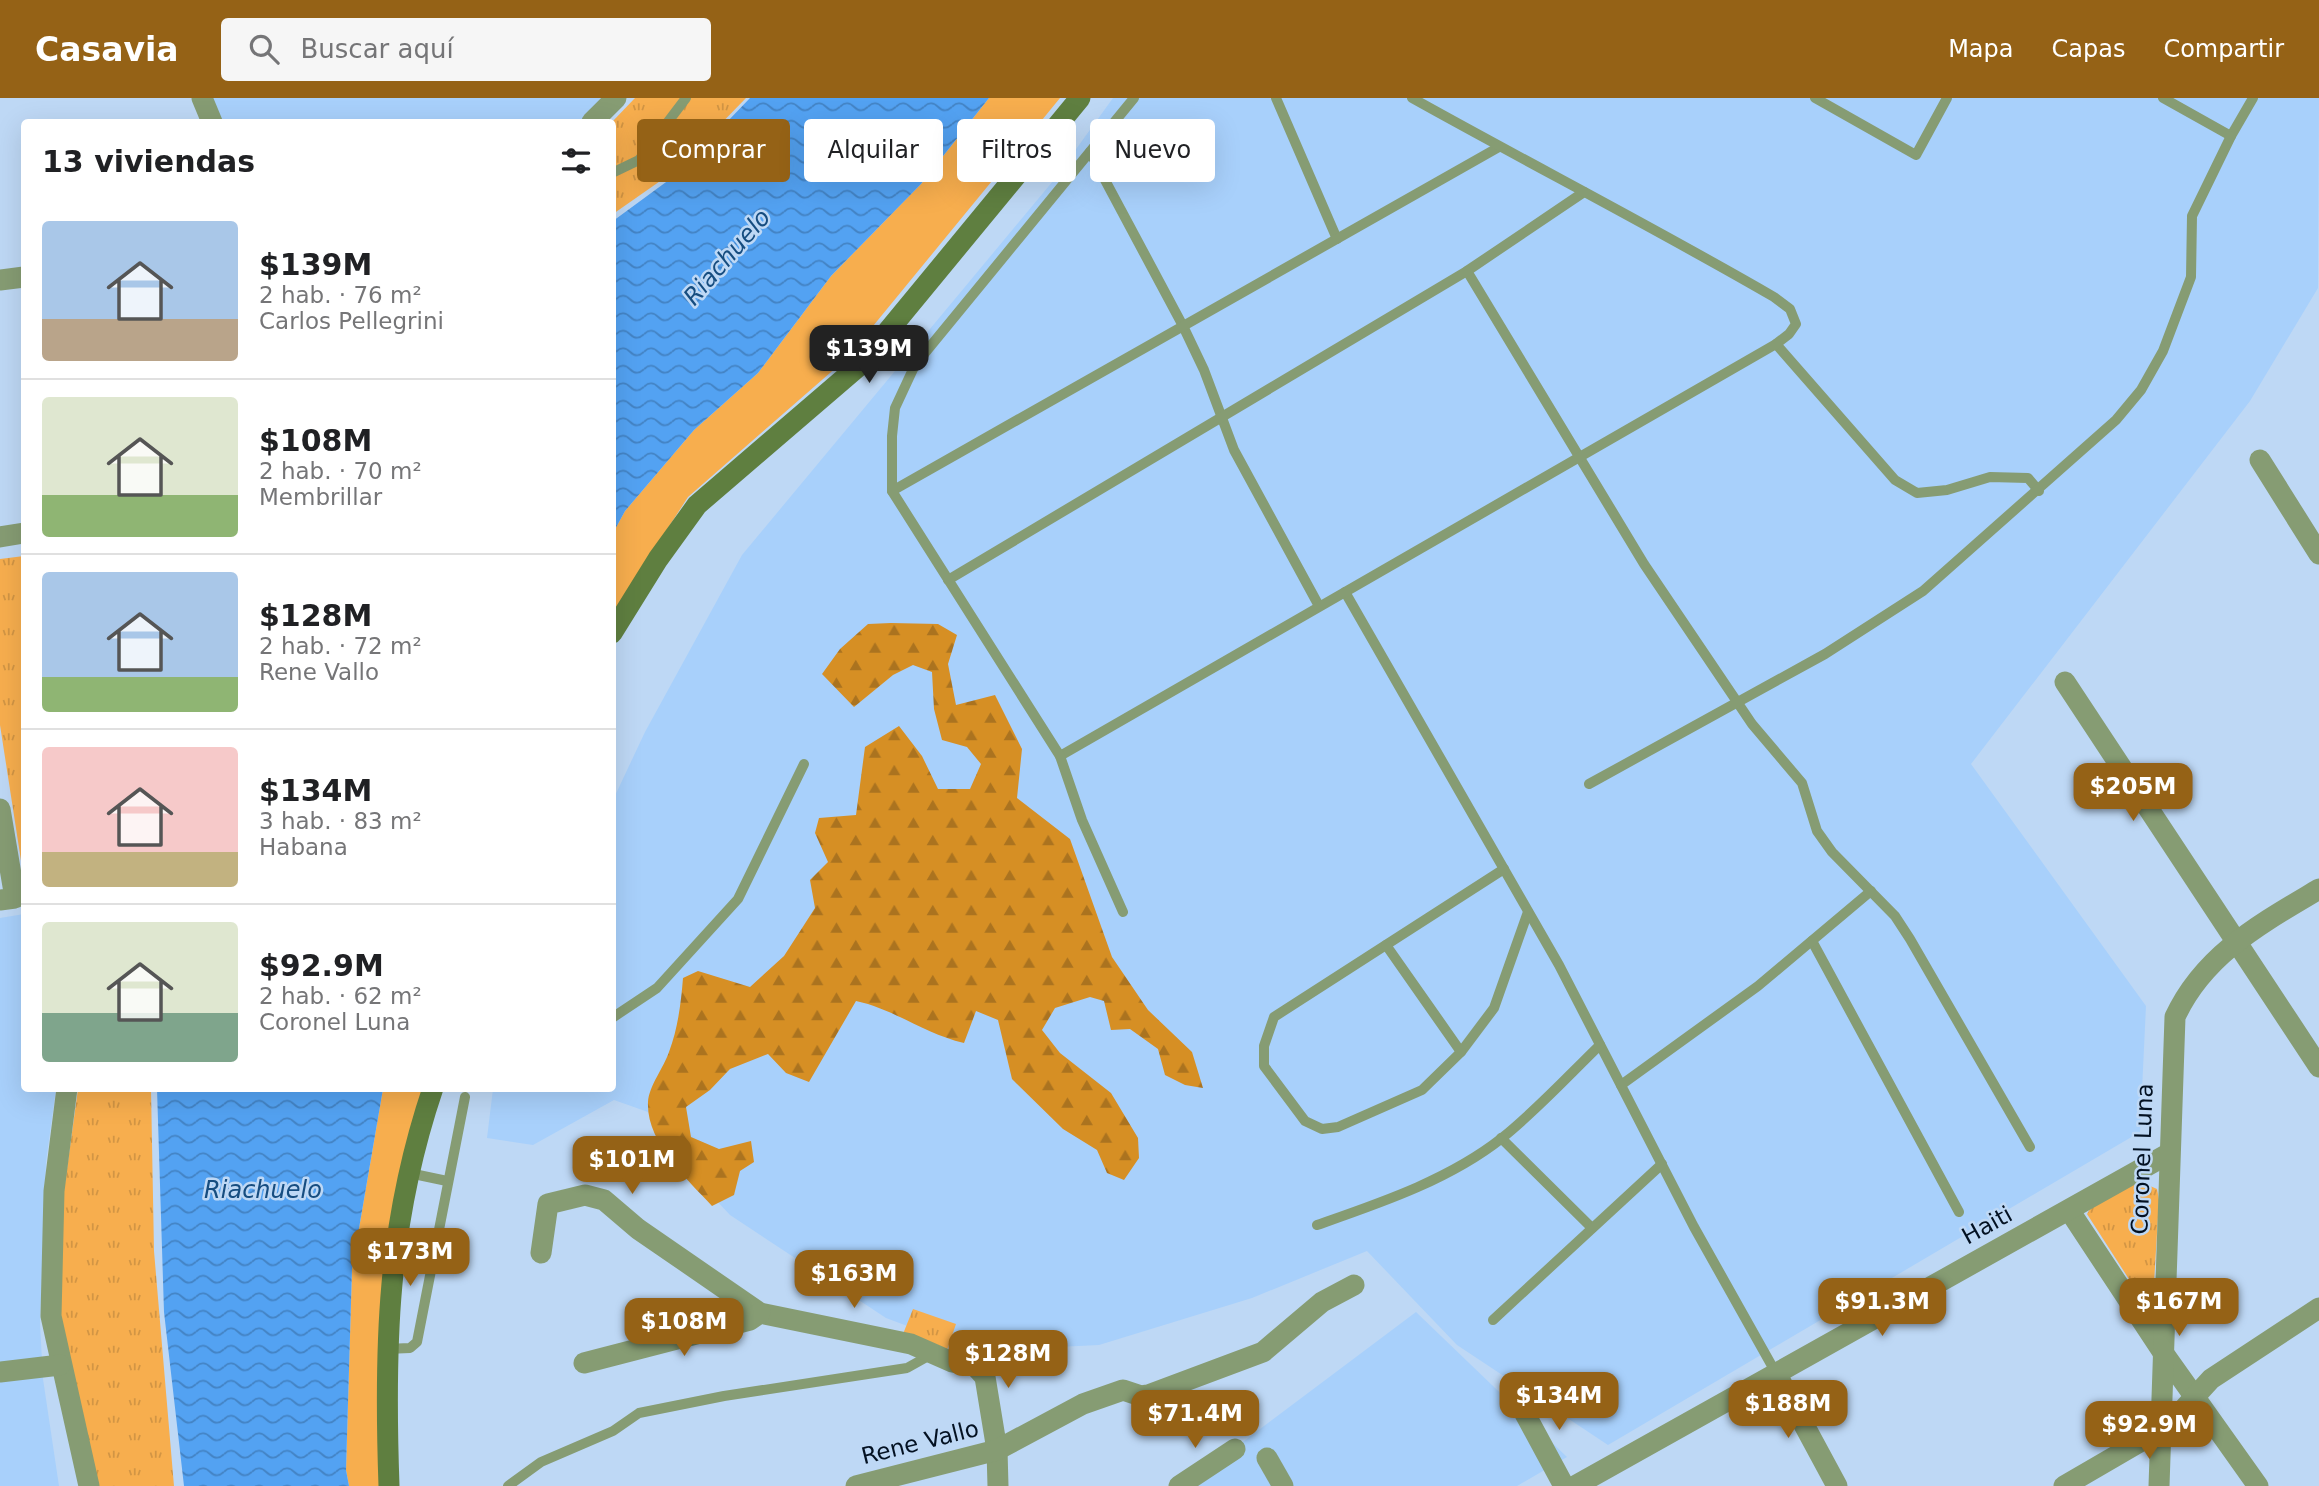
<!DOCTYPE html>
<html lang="es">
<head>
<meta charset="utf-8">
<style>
  :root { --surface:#fff; --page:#f6f6f6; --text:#202124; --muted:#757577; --line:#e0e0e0; --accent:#956216 }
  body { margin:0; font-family:"DejaVu Sans",sans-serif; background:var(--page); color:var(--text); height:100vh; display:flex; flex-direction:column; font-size:26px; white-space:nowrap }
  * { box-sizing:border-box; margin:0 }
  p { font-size:23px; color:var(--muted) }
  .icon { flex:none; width:38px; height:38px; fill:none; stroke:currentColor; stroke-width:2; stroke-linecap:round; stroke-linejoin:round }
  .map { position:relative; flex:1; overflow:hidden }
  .drawer { position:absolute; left:21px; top:21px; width:595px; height:973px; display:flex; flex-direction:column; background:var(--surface); border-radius:7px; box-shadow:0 7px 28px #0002 }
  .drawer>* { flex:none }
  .top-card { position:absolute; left:637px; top:21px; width:665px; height:63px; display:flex; gap:14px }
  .price { position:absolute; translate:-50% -60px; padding:0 16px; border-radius:14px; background:var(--accent); color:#fff; font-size:23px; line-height:46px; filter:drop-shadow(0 2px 4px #0008) }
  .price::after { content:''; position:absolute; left:50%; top:42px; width:21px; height:16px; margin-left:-10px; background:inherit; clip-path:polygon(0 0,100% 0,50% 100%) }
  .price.current { background:#222; color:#fff }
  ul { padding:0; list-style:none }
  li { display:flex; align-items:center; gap:21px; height:175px; padding:0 21px }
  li+li { border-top:2px solid var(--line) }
  li span { display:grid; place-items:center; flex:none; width:196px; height:140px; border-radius:7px; color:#555 }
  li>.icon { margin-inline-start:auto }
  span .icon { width:84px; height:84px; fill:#fffc; stroke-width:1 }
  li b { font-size:30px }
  h2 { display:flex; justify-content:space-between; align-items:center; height:84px; padding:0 21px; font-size:30px }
  .pill { padding:0 24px; border-radius:7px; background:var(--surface); box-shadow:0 7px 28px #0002; font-size:24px; line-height:63px }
  .pill.current { background:var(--accent); color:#fff }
  header { display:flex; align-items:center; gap:42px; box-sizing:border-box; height:98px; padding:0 35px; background:var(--accent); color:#fff }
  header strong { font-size:33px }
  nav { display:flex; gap:38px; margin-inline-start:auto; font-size:24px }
  .search { width:490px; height:63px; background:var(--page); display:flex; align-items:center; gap:18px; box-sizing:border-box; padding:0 24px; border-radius:7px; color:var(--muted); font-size:26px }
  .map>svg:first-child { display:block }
  .built { fill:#a8d0fb }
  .grass { fill:#f7ae4e }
  .forest { fill:url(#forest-firs) }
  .park { fill:url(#park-tufts) }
  .water { fill:url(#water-waves) }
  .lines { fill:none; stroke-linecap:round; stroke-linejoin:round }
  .lane { stroke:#869c73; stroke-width:10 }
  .street { stroke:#869c73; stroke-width:21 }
  .secondary { stroke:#5f7f40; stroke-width:21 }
  .labels { text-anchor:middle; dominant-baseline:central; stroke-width:5; stroke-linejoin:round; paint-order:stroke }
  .street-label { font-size:23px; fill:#031122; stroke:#bed8f5 }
  .water-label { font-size:24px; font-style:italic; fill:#164d80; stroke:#bed8f5 }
</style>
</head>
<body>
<header>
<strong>Casavia</strong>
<div class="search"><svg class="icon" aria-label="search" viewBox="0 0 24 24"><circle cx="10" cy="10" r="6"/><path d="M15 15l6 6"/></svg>Buscar aquí</div>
<nav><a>Mapa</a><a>Capas</a><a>Compartir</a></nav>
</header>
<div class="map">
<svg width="2319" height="1388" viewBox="0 0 2319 1388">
  <defs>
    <pattern id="forest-firs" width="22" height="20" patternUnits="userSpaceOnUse" patternTransform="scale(1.75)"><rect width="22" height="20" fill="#d68f24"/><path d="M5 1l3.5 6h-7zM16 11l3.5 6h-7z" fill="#ab731f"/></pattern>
    <pattern id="park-tufts" width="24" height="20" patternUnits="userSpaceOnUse" patternTransform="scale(1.75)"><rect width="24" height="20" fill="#f7ae4e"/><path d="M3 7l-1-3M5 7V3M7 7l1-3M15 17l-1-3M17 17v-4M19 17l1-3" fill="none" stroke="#d29544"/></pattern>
    <pattern id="water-waves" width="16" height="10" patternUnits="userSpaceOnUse" patternTransform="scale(1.75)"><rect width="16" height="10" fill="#53a2f2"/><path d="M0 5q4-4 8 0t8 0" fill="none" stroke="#4383c4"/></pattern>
  </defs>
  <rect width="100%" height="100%" fill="#bed8f5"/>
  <g class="built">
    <polygon points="212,0 603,0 580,24 223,24"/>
    <polygon points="1113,0 2319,0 2318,190 2250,303 1971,666 2146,908 2140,1034 1608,1347 1457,1247 1367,1153 1252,1200 1099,1247 974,1253 886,1220 730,1117 674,1057 665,1020 614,1002 533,1047 487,1040 493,991 612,990 613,702 645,634 742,457 1053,83"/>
    <polygon points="24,816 24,990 56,991 46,1064 40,1226 43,1281 59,1388 0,1388 0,820"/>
    <polygon points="1416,1214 1567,1359 1517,1388 1184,1388"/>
  </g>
  <g class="grass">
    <polygon points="989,0 1060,0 846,261 688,399 613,515 613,435 625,413 694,332 758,275 831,178 921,86"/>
    <polygon points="383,991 427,991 396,1101 380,1388 349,1388 346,1372 352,1171"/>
  </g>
  <path class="forest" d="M891 525 938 526 957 537 948 566 956 607 995 597 1022 651 1017 700 1070 741 1112 859 1148 912 1192 954 1203 990 1185 987 1165 977 1158 951 1130 931 1111 932 1104 903 1090 899 1055 910 1042 932 1060 955 1111 995 1138 1040 1139 1060 1124 1082 1107 1075 1097 1052 1063 1031 1012 981 998 922 976 913 964 945C925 936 894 911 856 903L809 984 786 975 768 956 730 971 710 992 686 1009 691 1039 719 1051 751 1043 754 1064 740 1073 734 1097 712 1108C687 1081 646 1044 648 1004 649 988 664 969 669 954 678 930 681 905 683 880L698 873 750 889 784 858 815 810 810 782 828 764 815 735 819 720 856 717 865 649 899 628 922 658 938 691H970L981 666 967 649 942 642 934 611 932 574 913 567 893 577 854 609 822 576 840 551 868 526Z"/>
  <g class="park">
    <polygon points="635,0 746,0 676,72 613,116 612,24"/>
    <polygon points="24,458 24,782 0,627 0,461"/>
    <polygon points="78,991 151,991 154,1153 174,1388 94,1388 58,1219 61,1114"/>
    <polygon points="2139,1083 2157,1091 2159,1102 2153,1202 2145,1206 2087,1116 2090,1111"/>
    <polygon points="913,1211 956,1226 947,1252 903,1236"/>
  </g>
  <g class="water">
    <polygon points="750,0 989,0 921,86 831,178 758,275 694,332 625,413 613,435 613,123 677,76"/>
    <polygon points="157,991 383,991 352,1171 346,1372 349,1388 184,1388 164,1214"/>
  </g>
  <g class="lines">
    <g class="lane">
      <polyline points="1276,0 1337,141"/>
      <polyline points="1815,0 1916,57 1947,0"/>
      <polyline points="2163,0 2231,38 2253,0"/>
      <polyline points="1090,54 1183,228 1204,272 1234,352 1319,508"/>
      <polyline points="612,75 639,62 686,0"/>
      <polyline points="1467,173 1644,466 1752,626 1802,685 1817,733 1832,754 1895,818 1910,841 2030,1049"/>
      <polyline points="1776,246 1895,382 1917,395 1947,392 1990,379 2028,380 2039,393"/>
      <polyline points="892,393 1499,49"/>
      <polyline points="948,482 1467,173 1584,94"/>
      <polyline points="1345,494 1559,867 1694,1129 1776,1275"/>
      <path d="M1060 658 1776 246 1789 236 1796 226 1790 211 1774 199C1655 130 1532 67 1412 0"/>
      <polyline points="1589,686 1825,556 1923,493 2116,322 2141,292 2163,253 2191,179 2192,118 2231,38"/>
      <polyline points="1504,771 1274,919 1264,948 1264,968 1305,1023 1322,1031 1338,1029 1422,992 1461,954 1494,910 1528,814"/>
      <polyline points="1123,814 1082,722 1060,658 892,393 892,338 895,310 915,267 1134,0"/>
      <polyline points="1812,843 1959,1114"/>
      <polyline points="1386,847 1461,954"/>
      <polyline points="612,920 657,890 738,801 804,666"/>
      <polyline points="1621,987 1758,888 1871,793"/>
      <polyline points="1501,1040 1592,1130"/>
      <polyline points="409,1075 447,1083"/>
      <path d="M1317 1127C1380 1105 1449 1082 1502 1040 1537 1012 1568 978 1600 947"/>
      <polyline points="1493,1222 1662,1066"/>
      <polyline points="386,1251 410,1250 417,1244 465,999"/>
      <polyline points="508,1388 541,1364 613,1333 639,1315 724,1298 907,1270 932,1256"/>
    </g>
    <g class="street">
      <polyline points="202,0 212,24"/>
      <polyline points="592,24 616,0"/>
      <polyline points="0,182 24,179"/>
      <polyline points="2260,362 2319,456"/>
      <polyline points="0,439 24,435"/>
      <polyline points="2065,584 2319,969"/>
      <polyline points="0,711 15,800 0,802"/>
      <polyline points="67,990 54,1093 51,1218 89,1388"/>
      <polyline points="2069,1112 2162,1253 2258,1388"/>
      <polyline points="541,1155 548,1106 585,1097 604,1102 638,1131 760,1215 911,1246 952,1264 975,1268 985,1279 997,1352 998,1388"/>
      <polyline points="584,1265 750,1222 760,1215"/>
      <polyline points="0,1274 60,1267"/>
      <polyline points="1776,1275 1837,1388"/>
      <polyline points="1517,1301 1564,1388"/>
      <polyline points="1267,1360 1283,1388"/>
      <polyline points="856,1388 997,1352 1083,1306 1123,1292 1141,1298 1148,1297 1263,1254 1322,1204 1354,1187"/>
      <polyline points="1179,1388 1235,1351"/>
      <polyline points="1575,1388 2168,1056"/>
      <polyline points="2064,1388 2169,1327 2211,1281 2319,1210"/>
      <path d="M2159 1388 2175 919C2204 856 2262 825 2319 791"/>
    </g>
    <g class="secondary">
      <polyline points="612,535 658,461 697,407 860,267 1080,0"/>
      <path d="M389 1388C384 1247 387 1126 433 990"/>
    </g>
  </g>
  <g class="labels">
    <g class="street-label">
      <text transform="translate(2142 1061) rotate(-88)">Coronel Luna</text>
      <text transform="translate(1987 1127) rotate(-29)">Haiti</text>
      <text transform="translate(920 1344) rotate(-14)">Rene Vallo</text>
    </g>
    <g class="water-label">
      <text transform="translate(727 159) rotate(-49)">Riachuelo</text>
      <text x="263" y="1092">Riachuelo</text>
    </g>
  </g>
</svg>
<b class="price current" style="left:869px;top:287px">$139M</b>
<b class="price" style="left:2133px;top:725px">$205M</b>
<b class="price" style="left:632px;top:1098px">$101M</b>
<b class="price" style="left:410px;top:1190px">$173M</b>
<b class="price" style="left:854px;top:1212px">$163M</b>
<b class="price" style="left:1882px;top:1240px">$91.3M</b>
<b class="price" style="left:2179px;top:1240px">$167M</b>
<b class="price" style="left:684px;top:1260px">$108M</b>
<b class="price" style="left:1008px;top:1292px">$128M</b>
<b class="price" style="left:1559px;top:1334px">$134M</b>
<b class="price" style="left:1788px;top:1342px">$188M</b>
<b class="price" style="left:1195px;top:1352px">$71.4M</b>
<b class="price" style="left:2149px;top:1363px">$92.9M</b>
<div class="top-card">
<a class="pill current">Comprar</a>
<a class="pill">Alquilar</a>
<a class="pill">Filtros</a>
<a class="pill">Nuevo</a>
</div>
<section class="drawer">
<h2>13 viviendas<svg class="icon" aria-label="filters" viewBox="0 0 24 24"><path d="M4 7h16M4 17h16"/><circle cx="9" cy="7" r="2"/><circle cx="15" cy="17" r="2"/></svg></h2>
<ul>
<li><span style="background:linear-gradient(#a9c7e8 70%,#b9a48a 0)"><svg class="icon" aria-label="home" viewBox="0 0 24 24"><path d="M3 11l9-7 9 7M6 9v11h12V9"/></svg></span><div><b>$139M</b><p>2 hab. · 76 m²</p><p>Carlos Pellegrini</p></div></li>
<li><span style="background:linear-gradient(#dfe7d0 70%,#8fb573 0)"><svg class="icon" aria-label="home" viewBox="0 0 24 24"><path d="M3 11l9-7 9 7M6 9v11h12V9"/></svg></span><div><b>$108M</b><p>2 hab. · 70 m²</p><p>Membrillar</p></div></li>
<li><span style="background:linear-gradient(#a9c7e8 75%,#8fb573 0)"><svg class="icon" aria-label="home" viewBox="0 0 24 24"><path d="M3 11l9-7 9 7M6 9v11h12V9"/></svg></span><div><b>$128M</b><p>2 hab. · 72 m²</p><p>Rene Vallo</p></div></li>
<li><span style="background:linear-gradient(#f6c9c9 75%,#c2b280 0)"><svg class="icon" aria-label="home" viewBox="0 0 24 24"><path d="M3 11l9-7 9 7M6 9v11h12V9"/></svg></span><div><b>$134M</b><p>3 hab. · 83 m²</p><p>Habana</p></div></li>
<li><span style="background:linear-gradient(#dfe7d0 65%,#7fa58c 0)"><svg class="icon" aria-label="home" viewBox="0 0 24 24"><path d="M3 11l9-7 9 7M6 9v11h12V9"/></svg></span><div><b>$92.9M</b><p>2 hab. · 62 m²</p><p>Coronel Luna</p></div></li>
</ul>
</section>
</div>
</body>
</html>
